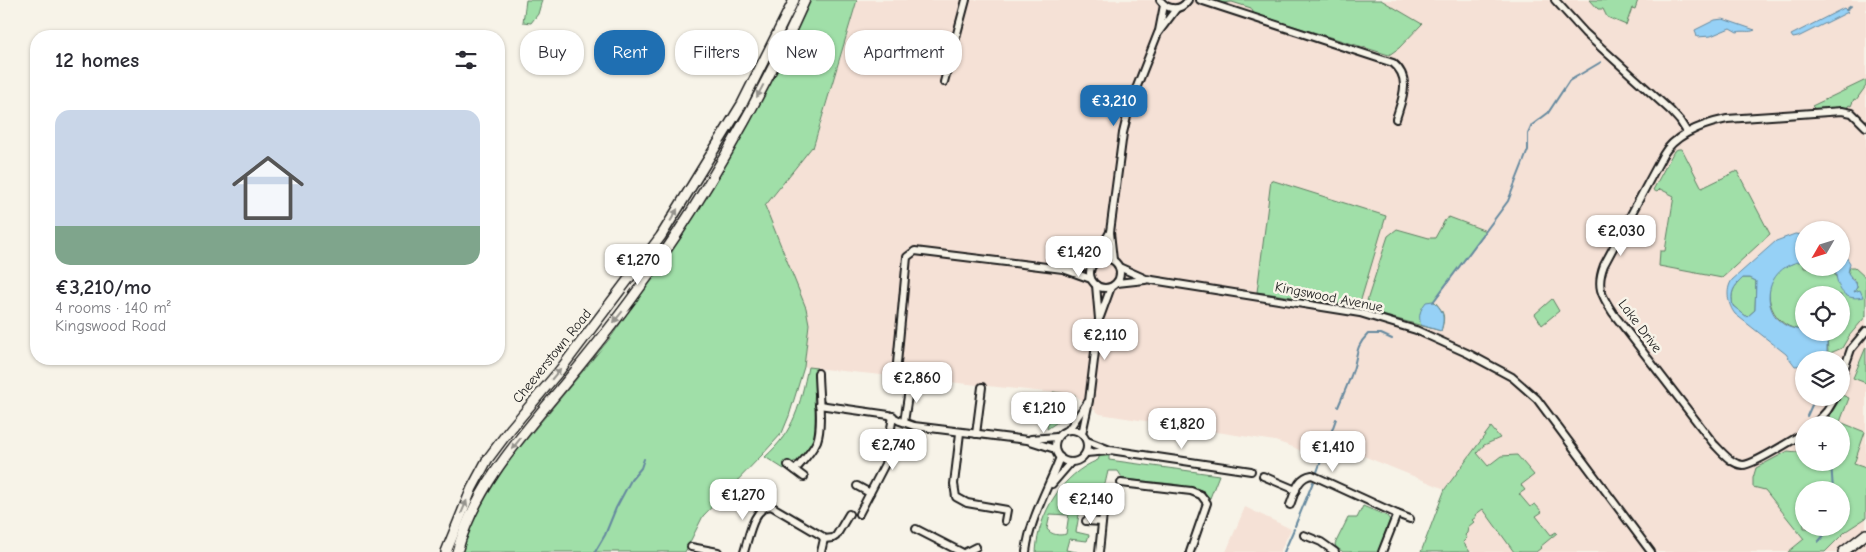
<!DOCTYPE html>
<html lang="en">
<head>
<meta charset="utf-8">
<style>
  :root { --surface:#fff; --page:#f2f2f3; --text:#2b2b33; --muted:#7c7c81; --accent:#1f6fb2 }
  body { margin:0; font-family:"Comic Neue",sans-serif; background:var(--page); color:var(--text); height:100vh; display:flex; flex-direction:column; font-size:19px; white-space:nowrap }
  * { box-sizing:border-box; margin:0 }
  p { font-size:16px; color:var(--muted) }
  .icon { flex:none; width:28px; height:28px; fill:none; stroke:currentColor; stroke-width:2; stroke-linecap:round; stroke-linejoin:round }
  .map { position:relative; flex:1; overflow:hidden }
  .drawer { position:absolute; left:30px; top:30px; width:475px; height:335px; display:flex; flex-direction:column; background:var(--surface); border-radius:20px; box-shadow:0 1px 4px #0004 }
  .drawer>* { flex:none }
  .guide { position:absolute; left:520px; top:30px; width:475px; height:45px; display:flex; gap:10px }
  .needle { width:32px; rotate:231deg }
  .buttons { position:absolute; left:1795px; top:221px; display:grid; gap:10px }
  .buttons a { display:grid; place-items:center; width:55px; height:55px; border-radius:50%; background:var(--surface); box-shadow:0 1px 4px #0004; font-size:25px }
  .price { position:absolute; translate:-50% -42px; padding:0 11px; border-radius:10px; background:#fff; color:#222; font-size:16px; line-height:32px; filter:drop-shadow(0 1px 2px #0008) }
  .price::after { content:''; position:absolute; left:50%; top:30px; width:15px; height:11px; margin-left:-8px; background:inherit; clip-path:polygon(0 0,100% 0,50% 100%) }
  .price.active { background:var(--accent); color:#fff }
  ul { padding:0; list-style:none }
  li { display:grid; align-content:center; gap:10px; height:265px; padding:0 25px }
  li span { display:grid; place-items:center; height:155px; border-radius:15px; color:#555 }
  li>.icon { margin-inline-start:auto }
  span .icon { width:90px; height:90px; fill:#fffc; stroke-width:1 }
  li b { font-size:21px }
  h2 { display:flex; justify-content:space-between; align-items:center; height:60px; padding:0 25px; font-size:21px }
  .tag { padding:0 18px; border-radius:20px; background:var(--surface); box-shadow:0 1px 4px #0004; font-size:18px; line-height:45px }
  .tag.active { background:var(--accent); color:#fff }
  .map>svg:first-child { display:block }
  .built { fill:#f5e1d6; fill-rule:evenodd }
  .green { fill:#a0dfa8; stroke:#5e7e62; fill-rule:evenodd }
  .water { fill:#96d1f6; stroke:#65899f; fill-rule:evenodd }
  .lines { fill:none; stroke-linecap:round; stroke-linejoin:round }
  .stream { stroke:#65899f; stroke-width:2 }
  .minor-casing { stroke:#1c1c1c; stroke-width:10 }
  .secondary-casing { stroke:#1c1c1c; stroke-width:12 }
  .minor { stroke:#f7f3e8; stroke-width:6 }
  .secondary { stroke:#f7f3e8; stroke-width:9 }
  .oneway { fill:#94928c }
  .labels { text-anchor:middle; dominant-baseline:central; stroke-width:5; stroke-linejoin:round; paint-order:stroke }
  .street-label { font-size:14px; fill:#1c1c1c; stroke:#f7f3e8 }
</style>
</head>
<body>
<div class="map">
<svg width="1866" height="552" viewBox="0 0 1866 552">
  <rect width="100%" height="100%" fill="#f7f3e8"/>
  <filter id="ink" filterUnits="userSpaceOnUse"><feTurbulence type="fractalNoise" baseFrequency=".02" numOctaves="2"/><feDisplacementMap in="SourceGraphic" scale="10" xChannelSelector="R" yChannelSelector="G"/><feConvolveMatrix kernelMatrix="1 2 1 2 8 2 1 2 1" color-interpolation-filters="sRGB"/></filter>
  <g filter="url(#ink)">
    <g class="built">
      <path d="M857 0H1866V552H1421L1445 489 1324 440 1317 459 1293 447 1275 441 1100 414 1075 395 804 367 809 324 765 206 812 147H814ZM1804 230H1841V268H1804ZM1804 295H1841V332H1804ZM1804 360H1841V398H1804ZM1804 425H1841V462H1804ZM1804 490H1841V528H1804Z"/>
      <polygon points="1245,507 1291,529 1280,552 1226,552"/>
    </g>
    <g class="green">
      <polygon points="526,0 542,0 538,14 531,23 523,22"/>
      <polygon points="808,0 857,0 813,148 812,147 765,206 806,308 809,324 804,367 789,416 782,433 762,455 703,516 685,552 462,552 472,517 503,468 611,337 699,209 721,172"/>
      <polygon points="1214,0 1381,0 1422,24 1399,48 1389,55 1254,14 1251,8 1232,2 1221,3"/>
      <polygon points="1590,0 1638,0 1635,9 1632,8 1626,25 1607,17 1603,9 1598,9"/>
      <polygon points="1866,80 1866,86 1856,100 1854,99 1851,106 1849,105 1846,109 1815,109 1812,106"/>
      <polygon points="1678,149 1682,149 1702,188 1737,171 1770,234 1722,278 1659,266 1660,251 1665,251 1674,196 1660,189 1657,192 1653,190 1674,151"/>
      <polygon points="1271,180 1386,216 1360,303 1357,306 1257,292"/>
      <path d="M1449 217 1486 231 1434 301C1444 312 1446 316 1441 331L1364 310 1388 236 1397 229 1429 238H1435L1445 220Z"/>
      <path d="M1804 260V268H1835V275L1846 295 1856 292H1854L1857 287 1856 282C1850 275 1846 279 1850 267H1854L1866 278V316L1849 336 1842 348 1828 354 1827 333 1841 332V295H1804V330C1773 329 1758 293 1779 271 1786 264 1796 263 1804 260Z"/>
      <path d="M1743 278H1750L1756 281 1755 310 1747 317 1733 306C1730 293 1733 287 1743 278Z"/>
      <polygon points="1552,299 1559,311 1542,325 1535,314"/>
      <polygon points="1866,347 1866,383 1853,378"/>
      <path d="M808 367 817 368 814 401 817 419 815 433 812 443 797 463 795 461 792 463 789 462 784 469 765 457C795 430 800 405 808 367Z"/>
      <polygon points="1053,392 1075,395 1068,415 1047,429"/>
      <path d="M1842 395 1849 398 1840 422 1865 432 1854 464 1866 468V518L1846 531 1825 552H1788L1804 539 1765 490 1753 487V478L1756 468 1788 451 1797 452 1803 447 1804 440V462H1841V425H1825ZM1804 490H1841V528H1804Z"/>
      <polygon points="1491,427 1500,438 1484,445 1477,453 1488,466 1501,456 1517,455 1534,475 1521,485 1525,490 1519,494 1530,507 1535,504 1542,512 1536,516 1551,535 1556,532 1557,533 1540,547 1541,548 1536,552 1514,552 1483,509 1475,515 1476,517 1472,520 1474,522 1468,527 1467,533 1465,535 1467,538 1463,542 1470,552 1421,552 1445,489"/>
      <path d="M1100 455H1109V460L1219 475 1210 498 1201 490 1173 484 1123 479 1118 471H1108L1105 484 1100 486 1094 492 1072 489 1068 515 1050 514 1047 529C1051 535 1060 536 1066 534L1070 507 1080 509 1076 532 1089 535 1087 541 1069 539 1066 550 1077 552H1036C1038 514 1062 474 1098 460Z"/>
      <polygon points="1363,506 1387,516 1390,520 1378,552 1343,552 1336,547 1335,544 1348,518 1357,518"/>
    </g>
    <g class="water">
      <polygon points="1844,8 1848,12 1798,37 1793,38 1791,35"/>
      <path d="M1723 19 1755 30C1749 33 1744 30 1737 32L1730 28 1711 36 1697 37 1695 30 1715 20Z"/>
      <path d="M1795 234 1804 235V261C1757 266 1758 329 1804 330V332L1827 333V360H1804V365L1795 366 1786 354 1735 314C1728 305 1725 290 1732 280L1776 241ZM1743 278H1750L1756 281 1755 310 1747 317 1733 306C1730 293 1733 287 1743 278Z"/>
      <path d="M1841 249 1850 263 1848 273 1851 277 1850 278 1856 283 1857 287 1854 292 1860 290 1863 297C1840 302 1837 284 1835 268H1841Z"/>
      <path d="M1433 301C1444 311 1445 317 1441 331L1421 325C1418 316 1420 310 1426 302Z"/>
    </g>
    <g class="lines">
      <g class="stream">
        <polyline points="1846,10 1851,6"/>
        <polyline points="1433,302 1508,201 1528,150 1528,134 1532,125 1548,113 1569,81 1601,62"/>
        <path d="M1338 407C1343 395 1349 382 1353 370 1358 354 1355 347 1368 334H1381L1392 339"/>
        <polyline points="1807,416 1812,405"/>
        <polyline points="1831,462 1833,490"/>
        <polyline points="1317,472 1336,419"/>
        <polyline points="1295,526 1313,482"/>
        <polyline points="1818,542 1826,533 1826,528"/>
        <polyline points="595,552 605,535 616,508 631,480 641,468 644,459"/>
        <polyline points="1284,552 1294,529"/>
      </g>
      <defs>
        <g id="minor">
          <path d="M1160 0C1168 11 1181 11 1188 0"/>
          <path d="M1200 0 1393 63C1412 78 1402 99 1396 119"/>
          <polyline points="1555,0 1585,33 1671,111 1680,121 1687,132"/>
          <polyline points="1159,31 1164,5"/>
          <polyline points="944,82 966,0"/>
          <circle cx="1105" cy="273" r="15"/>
          <polyline points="1113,260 1110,232 1123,133 1130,104 1158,33 1176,9"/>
          <polyline points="1097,261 1102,246 1110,232"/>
          <polyline points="1119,267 1146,279 1360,313 1416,330 1469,354 1512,377 1537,399 1651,552"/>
          <polyline points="1064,269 1093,265"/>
          <polyline points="1117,283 1145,280"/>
          <polyline points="1100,317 1111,287"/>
          <polyline points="896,374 907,257 915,251 1063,269 1091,279"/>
          <polyline points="1841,378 1851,349 1866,331"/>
          <polyline points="819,405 889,415 900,421 914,426 1027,440 1055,449"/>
          <polyline points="904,422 910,383"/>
          <polyline points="1814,425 1827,411 1835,398"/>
          <polyline points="1069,429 1087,403"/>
          <circle cx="1071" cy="446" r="16"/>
          <polyline points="960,433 954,484 956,497 967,503 1007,510 1005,521"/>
          <path d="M1804 433C1794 439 1753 465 1743 465 1731 464 1722 452 1714 444L1613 313C1601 295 1596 286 1604 265L1663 155C1676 133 1703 124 1727 119L1842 111 1852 113 1866 127"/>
          <polyline points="976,434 982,387"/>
          <polyline points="1082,434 1089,401 1099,319 1096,285"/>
          <polyline points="1031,439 1057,437"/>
          <polyline points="1087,441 1110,450 1251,471"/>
          <polyline points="1086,453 1109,451"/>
          <polyline points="788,465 804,477"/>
          <path d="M795 470C803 461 812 452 817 441 823 425 818 391 818 373"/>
          <polyline points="1263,476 1296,490"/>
          <polyline points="1121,483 1191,491 1201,495 1207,503 1190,552"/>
          <polyline points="1052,484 1071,462"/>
          <polyline points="857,486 870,493"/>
          <path d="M1290 505C1295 493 1297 477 1312 475L1397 514"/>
          <polyline points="859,514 885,464 893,416"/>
          <polyline points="1086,521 1102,522"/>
          <polyline points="916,529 961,552"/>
          <polyline points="1304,535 1321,542 1335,552"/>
          <polyline points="824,539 833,538 836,536 849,514"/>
          <polyline points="691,547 718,552"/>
          <path d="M744 552C749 537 753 507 771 506L822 536 824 539 821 552"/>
          <polyline points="966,552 976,547"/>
          <path d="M1026 552C1030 518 1048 489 1060 457"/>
          <polyline points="1099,552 1105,495 1103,493"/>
          <polyline points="1382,552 1397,514 1410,519"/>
        </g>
        <g id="secondary">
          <polyline points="446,552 472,488 487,460 508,432 560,370 661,236 742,104 794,0"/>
          <path d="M457 552C474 490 517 441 557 393 582 363 607 332 630 301 697 211 759 103 805 0"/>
          <polyline points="1843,552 1866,534"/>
        </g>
      </defs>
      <use href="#minor" class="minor-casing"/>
      <use href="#secondary" class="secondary-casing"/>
      <use href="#minor" class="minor"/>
      <use href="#secondary" class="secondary"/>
    </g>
    <defs><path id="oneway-solid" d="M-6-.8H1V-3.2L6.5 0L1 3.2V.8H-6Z" transform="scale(1.25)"/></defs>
    <g class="oneway">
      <use href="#oneway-solid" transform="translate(760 91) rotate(118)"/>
      <use href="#oneway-solid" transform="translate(674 215) rotate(-60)"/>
      <use href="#oneway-solid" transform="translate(618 317) rotate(128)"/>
      <use href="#oneway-solid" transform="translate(556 374) rotate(-50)"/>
      <use href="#oneway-solid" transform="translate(516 444) rotate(128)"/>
      <use href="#oneway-solid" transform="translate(464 507) rotate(-67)"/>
    </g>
  </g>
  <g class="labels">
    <g class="street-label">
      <text transform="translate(1329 297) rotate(11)">Kingswood Avenue</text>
      <text transform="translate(1640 326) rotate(53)">Lake Drive</text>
      <text transform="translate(552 356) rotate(-51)">Cheeverstown Road</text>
    </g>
  </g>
</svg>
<div class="buttons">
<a><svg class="needle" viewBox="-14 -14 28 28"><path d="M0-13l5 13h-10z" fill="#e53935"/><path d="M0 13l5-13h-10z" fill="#7c7c81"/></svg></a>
<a><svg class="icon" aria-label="locate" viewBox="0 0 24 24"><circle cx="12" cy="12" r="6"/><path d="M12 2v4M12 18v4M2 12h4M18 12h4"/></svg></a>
<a><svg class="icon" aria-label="layers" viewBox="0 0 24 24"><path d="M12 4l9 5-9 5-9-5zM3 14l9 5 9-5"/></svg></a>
<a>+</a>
<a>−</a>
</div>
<b class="price active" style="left:1114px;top:127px">€3,210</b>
<b class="price" style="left:1621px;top:257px">€2,030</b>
<b class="price" style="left:1079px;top:278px">€1,420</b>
<b class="price" style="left:638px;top:286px">€1,270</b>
<b class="price" style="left:1105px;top:361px">€2,110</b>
<b class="price" style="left:917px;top:404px">€2,860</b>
<b class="price" style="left:1044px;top:434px">€1,210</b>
<b class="price" style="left:1182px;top:450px">€1,820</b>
<b class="price" style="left:893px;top:471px">€2,740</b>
<b class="price" style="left:1333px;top:473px">€1,410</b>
<b class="price" style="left:743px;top:521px">€1,270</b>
<b class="price" style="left:1091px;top:525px">€2,140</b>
<div class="guide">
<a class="tag">Buy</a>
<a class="tag active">Rent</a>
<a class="tag">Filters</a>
<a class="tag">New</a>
<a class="tag">Apartment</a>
</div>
<section class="drawer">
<h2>12 homes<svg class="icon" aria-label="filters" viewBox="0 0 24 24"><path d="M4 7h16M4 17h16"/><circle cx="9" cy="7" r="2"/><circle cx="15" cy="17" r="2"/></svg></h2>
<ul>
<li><span style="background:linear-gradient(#c9d6e8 75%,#7fa58c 0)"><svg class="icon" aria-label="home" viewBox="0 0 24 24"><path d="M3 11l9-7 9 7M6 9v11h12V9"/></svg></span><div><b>€3,210/mo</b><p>4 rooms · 140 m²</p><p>Kingswood Road</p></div></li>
</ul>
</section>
</div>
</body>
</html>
